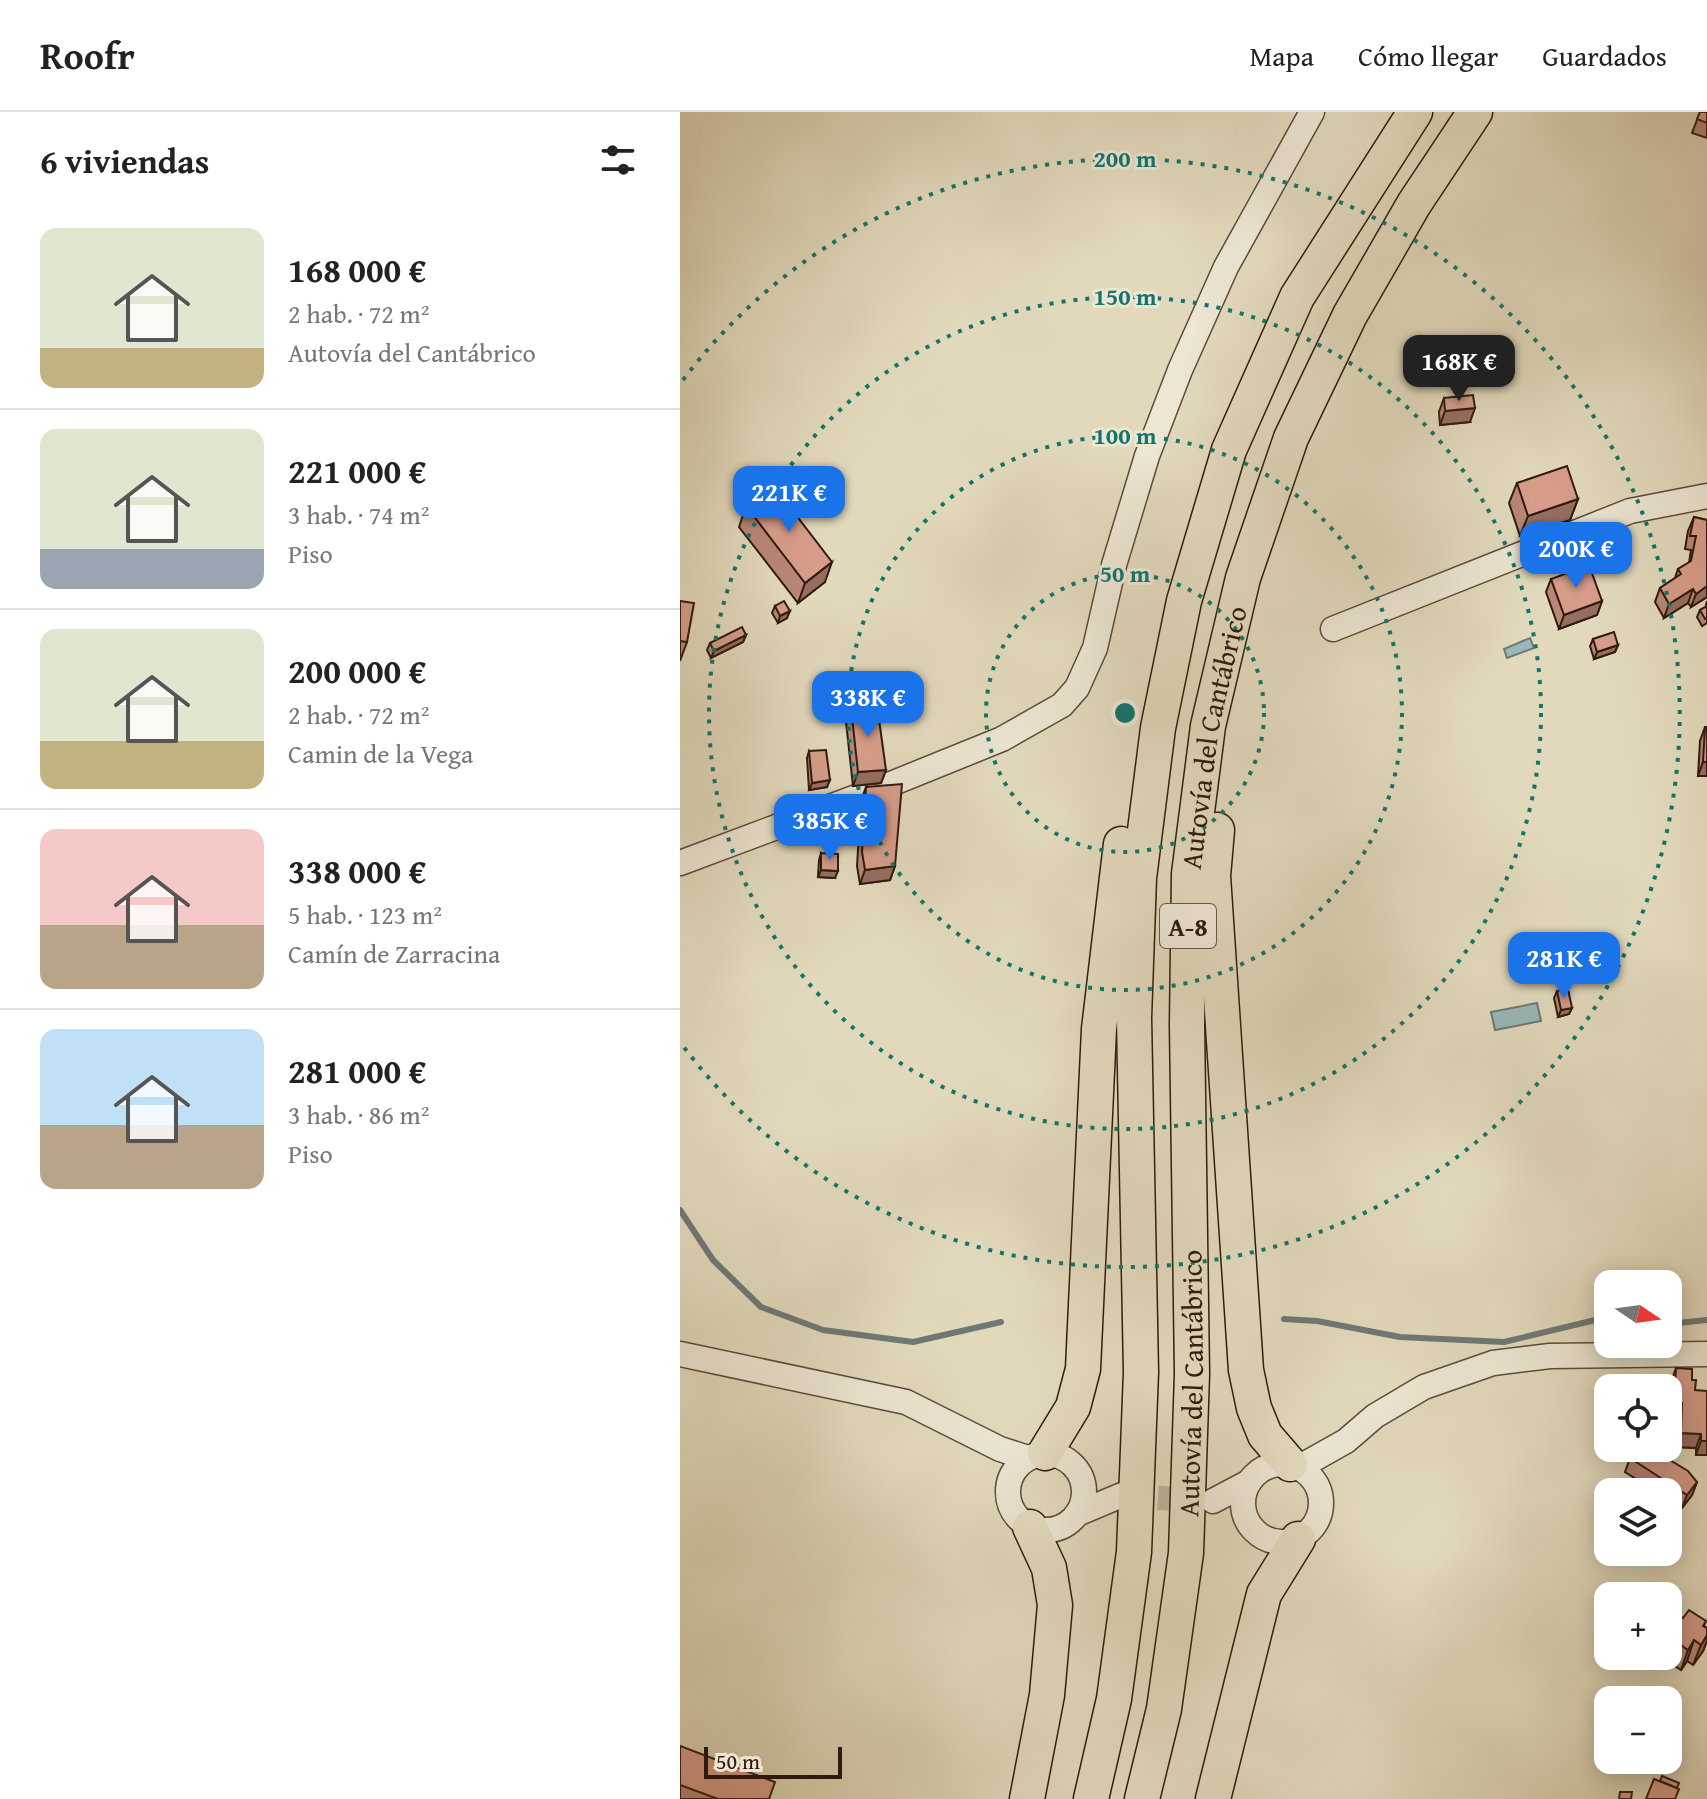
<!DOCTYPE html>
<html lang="es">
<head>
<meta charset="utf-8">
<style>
  :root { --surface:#fff; --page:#f2f2f2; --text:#222; --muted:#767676; --line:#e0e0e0; --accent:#1a73e8 }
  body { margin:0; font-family:"Gentium Book Plus",serif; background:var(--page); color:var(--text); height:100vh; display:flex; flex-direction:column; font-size:30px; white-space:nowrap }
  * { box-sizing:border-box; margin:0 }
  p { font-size:26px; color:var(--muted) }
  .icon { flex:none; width:44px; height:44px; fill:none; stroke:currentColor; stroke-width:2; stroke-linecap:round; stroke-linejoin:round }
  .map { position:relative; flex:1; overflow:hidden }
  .panel { display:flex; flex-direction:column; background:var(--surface); width:680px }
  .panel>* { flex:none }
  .needle { width:52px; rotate:103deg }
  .tools { position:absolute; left:914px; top:1158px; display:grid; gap:16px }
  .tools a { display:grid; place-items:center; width:88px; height:88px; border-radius:16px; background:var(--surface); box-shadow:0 4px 20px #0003; font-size:40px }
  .scale { position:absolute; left:24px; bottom:20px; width:138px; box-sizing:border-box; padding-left:8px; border:4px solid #301a0f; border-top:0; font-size:22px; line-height:28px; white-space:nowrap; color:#301a0f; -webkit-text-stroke:6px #ece6d3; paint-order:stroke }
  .price { position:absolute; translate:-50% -68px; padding:0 18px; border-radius:16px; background:var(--accent); color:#fff; font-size:26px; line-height:52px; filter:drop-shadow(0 2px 4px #0008) }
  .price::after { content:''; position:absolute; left:50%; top:48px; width:24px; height:18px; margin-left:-12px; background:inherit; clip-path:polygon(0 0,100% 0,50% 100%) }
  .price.active { background:#222; color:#fff }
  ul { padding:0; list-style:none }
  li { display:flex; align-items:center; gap:24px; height:200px; padding:0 40px }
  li+li { border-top:2px solid var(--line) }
  li span { display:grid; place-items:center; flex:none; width:224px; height:160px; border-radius:16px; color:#555 }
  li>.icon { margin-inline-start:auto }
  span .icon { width:96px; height:96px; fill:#fffc; stroke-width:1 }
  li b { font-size:34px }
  h2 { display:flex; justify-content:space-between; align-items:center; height:96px; padding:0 40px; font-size:34px }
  header { display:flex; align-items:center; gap:48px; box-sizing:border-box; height:112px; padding:0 40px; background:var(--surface); border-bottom:2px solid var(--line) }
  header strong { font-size:38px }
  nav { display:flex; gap:44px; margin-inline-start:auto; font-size:28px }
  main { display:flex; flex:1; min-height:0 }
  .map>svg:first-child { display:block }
  .water { fill:#98b8ba; stroke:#6e7976; stroke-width:2 }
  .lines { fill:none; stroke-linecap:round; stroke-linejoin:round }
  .stream { stroke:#6e7976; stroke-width:6 }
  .minor-tunnel { stroke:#beb399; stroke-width:24; stroke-dasharray:24 12; stroke-linecap:butt }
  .minor-casing { stroke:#5c4a3a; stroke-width:27 }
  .highway-casing { stroke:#301a0f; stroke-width:37 }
  .minor { stroke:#ece6d3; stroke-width:24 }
  .highway { stroke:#e2d9bc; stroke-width:34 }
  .wall { fill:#b98777; stroke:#301a0f; stroke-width:2 }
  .shaded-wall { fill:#966e61; stroke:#301a0f; stroke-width:2 }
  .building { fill:#d79d8a; stroke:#301a0f; stroke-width:2 }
  .ring { fill:none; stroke:#0f766e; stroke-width:4; stroke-dasharray:4 8 }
  .labels { text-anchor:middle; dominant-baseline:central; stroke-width:6; stroke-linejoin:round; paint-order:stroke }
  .shield { fill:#ece6d3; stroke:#68574a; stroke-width:2 }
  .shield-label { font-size:26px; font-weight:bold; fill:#301a0f }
  .street-label { font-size:28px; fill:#301a0f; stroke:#ece6d3 }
  .centre { fill:#0f766e; stroke:#ece6d3; stroke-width:4 }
  .ring-label { font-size:24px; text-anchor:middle; font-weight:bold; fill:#0f766e; stroke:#ece6d3; stroke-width:6; stroke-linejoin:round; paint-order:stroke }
</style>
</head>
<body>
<header>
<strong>Roofr</strong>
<nav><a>Mapa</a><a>Cómo llegar</a><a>Guardados</a></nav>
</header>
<main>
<section class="panel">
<h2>6 viviendas<svg class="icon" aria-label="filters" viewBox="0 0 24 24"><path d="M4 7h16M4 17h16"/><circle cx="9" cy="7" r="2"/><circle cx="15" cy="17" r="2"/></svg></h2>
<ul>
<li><span style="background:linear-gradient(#dfe7d0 75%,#c2b280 0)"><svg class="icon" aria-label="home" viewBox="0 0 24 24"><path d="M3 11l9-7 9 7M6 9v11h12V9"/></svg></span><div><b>168 000 €</b><p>2 hab. · 72 m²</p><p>Autovía del Cantábrico</p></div></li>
<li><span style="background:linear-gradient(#dfe7d0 75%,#9aa5b1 0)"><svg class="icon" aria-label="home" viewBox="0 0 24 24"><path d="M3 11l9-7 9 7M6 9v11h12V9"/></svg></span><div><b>221 000 €</b><p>3 hab. · 74 m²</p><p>Piso</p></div></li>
<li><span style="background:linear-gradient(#dfe7d0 70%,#c2b280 0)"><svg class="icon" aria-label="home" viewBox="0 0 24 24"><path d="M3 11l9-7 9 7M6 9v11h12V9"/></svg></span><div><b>200 000 €</b><p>2 hab. · 72 m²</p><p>Camin de la Vega</p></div></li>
<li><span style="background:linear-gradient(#f6c9c9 60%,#b9a48a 0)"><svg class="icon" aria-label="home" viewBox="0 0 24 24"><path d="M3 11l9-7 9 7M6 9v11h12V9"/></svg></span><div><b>338 000 €</b><p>5 hab. · 123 m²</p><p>Camín de Zarracina</p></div></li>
<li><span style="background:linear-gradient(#bfe0f5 60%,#b9a48a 0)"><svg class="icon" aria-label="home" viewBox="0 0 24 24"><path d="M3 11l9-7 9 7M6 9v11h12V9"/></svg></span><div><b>281 000 €</b><p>3 hab. · 86 m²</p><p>Piso</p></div></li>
</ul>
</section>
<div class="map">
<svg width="1027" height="1687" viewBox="0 0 1027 1687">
  <rect width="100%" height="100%" fill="#e2d9bc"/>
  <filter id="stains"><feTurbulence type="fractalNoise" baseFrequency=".0025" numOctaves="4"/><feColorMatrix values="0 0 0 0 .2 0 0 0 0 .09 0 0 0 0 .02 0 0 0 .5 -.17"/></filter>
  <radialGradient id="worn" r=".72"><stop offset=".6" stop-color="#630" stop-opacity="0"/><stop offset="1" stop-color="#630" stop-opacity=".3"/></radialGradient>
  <g class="water">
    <polygon points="850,526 854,536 827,546 824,537"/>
    <polygon points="857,891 861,909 815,918 811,900"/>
  </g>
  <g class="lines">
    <g class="stream">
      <polyline points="0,1098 33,1148 81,1195 143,1218 233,1230 321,1210"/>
      <polyline points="604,1207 637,1209 720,1225 824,1230 928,1205"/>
      <polyline points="988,1212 1027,1208"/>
    </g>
    <polyline class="minor-tunnel" points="442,1383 523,1389"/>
    <defs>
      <g id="minor">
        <polyline points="653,517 950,399 1027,384"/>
        <polyline points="0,751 206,674 322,627 382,593 397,576 415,536 434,453 467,344 500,258 546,155 632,0"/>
        <polyline points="0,1242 226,1290 320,1337 348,1346"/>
        <circle cx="366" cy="1380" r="38"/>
        <circle cx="602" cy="1391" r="39"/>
        <polyline points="618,1356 666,1329 695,1304 744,1275 813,1251 870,1244 1027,1242"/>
        <polyline points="533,1389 569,1370"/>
        <polyline points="397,1402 442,1383"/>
      </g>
      <g id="highway">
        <polyline points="537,718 533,764 566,1258 574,1296 585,1323 610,1352"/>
        <polyline points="365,1341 393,1295 403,1257 419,917 441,732"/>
        <polyline points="347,1687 367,1583 375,1493 369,1456 350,1415"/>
        <polyline points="411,1687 434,1587 454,1440 461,1260 454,906 459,766 478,616 504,489 549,338 617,185 735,0"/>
        <path id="s1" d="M462 1687 484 1597 506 1441 512 1262 507 913 509 762 528 614 563 466 611 326 670 203 734 92 795 0"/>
        <polyline points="533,1687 584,1482 618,1427"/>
      </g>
    </defs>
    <use href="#minor" class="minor-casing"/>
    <use href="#highway" class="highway-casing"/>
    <use href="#minor" class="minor"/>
    <use href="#highway" class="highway"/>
  </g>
  <g class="wall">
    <polygon points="1020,0 1027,0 1027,26 1012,21"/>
    <polygon points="764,286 790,310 760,313 759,300"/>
    <polygon points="837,371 898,387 890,408 840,424 829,391"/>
    <polygon points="66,394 145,470 118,491 59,415"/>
    <polygon points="1014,405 1027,408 1027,485 1011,495 1008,491 984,506 975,490 980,476 995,466 998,457 1009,451 1011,438 1005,437 1008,419"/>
    <polygon points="871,467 922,489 917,503 879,517 866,480"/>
    <polygon points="0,489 7,530 0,549"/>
    <polygon points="1027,489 1027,511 1022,514 1017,505 1020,498 1027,495 1026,493"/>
    <polygon points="95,494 107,506 98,511 92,501"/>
    <polygon points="66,523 63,530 31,546 27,538 30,531"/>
    <polygon points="913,527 938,533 935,540 914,547 910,534"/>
    <polygon points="171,596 206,658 201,671 173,674 166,610"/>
    <polygon points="1025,615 1027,615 1027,664 1018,664 1020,629"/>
    <polygon points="129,639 147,675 129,678 127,646"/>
    <polygon points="186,675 215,754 210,768 180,772 177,754 181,689"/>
    <polygon points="150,696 166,713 149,713 147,703"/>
    <polygon points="141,741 155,766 138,765 139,748"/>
    <polygon points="877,879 892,896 889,902 878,905 874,886"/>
    <polygon points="996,1256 1012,1268 1015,1278 1027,1295 1027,1343 1016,1343 1016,1336 996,1335 997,1305 989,1305 991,1270"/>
    <polygon points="950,1346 1017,1370 1012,1383 1002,1396 988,1387 988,1380 977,1380 945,1360"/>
    <polygon points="988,1496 1003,1506 1026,1509 1024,1514 1027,1516 1027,1528 1023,1539 1013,1553 1007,1549 1001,1558 980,1544 988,1544"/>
    <polygon points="0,1634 89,1687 0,1687"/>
  </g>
  <g class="shaded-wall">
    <polygon points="795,296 790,310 760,313 765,299"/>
    <polygon points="898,387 890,408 840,424 848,404"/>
    <polygon points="152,450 145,470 118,491 125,471"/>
    <polygon points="1027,474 1027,485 1011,495 1016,482"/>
    <polygon points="1013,477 1008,491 984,506 989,492"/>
    <polygon points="922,489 917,503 879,517 884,503"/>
    <polygon points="110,499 107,506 98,511 100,504"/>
    <polygon points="66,523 63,530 31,546 34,539"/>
    <polygon points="938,533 935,540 914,547 917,540"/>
    <polygon points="1023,650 1027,650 1027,664 1018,664"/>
    <polygon points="206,658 201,671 173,674 178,660"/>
    <polygon points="150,668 147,675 129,678 132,671"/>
    <polygon points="168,706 166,713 149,713 152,707"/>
    <polygon points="215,754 210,768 180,772 185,758"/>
    <polygon points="141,758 158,759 155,766 138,765"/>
    <polygon points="892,896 889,902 878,905 881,898"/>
    <polygon points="994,1291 1002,1291 997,1305 989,1305"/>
    <polygon points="1001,1321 1021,1322 1016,1336 996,1335"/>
    <polygon points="1021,1329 1027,1329 1027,1343 1016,1343"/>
    <polygon points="1017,1370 1012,1383 1002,1396 1007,1383"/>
    <polygon points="1027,1523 1027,1528 1023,1539 1013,1553 1021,1533"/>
    <polygon points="1014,1528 1007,1549 1001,1558 1008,1538"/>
  </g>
  <g class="building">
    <polygon points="1020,0 1027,0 1027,11 1017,7"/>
    <polygon points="793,283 795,296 765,299 764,286"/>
    <polygon points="887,354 898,387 848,404 837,371"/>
    <polygon points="93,373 152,450 125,471 66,394"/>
    <polygon points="1014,405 1027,408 1027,474 1016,482 1013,477 989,492 980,476 1001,462 998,457 1011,449 1016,424 1010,424"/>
    <polygon points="909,453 922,489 884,503 871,467"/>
    <polygon points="0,489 14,491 7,530 0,529"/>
    <polygon points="104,489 110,499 100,504 95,494"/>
    <polygon points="1027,494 1027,506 1025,507 1020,498"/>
    <polygon points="62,515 66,523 34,539 30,531"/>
    <polygon points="934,520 938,533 917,540 913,527"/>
    <polygon points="197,593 206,658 178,660 171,596"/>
    <polygon points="1025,615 1027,615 1027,650 1023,650"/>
    <polygon points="146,638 150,668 132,671 129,639"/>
    <polygon points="222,672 215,754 185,758 182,740 186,675"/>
    <polygon points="168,693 168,706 152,707 150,696"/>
    <polygon points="141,741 158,742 158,759 141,758"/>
    <polygon points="888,877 892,896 881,898 877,879"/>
    <polygon points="996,1256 1012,1257 1012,1268 1016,1268 1015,1278 1027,1279 1027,1329 1021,1329 1021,1322 1001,1321 1002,1291 994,1291"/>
    <polygon points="955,1336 970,1336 1008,1359 1017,1370 1007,1383 950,1346"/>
    <polygon points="988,1496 1003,1506 1009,1498 1026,1509 1023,1514 1027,1516 1027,1523 1021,1533 1014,1528 1008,1538 988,1524"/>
    <polygon points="0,1634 95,1670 89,1687 38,1687 0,1673"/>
    <polygon points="982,1664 999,1671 997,1676 980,1669"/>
    <polygon points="974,1667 999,1677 995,1687 966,1687"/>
    <polygon points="940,1680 952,1680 951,1687 939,1687"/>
  </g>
  <g class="ring">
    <circle cx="445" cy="601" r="139"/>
    <circle cx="445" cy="601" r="277"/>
    <circle cx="445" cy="601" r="416"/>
    <path d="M3 268A554 554 0 1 1 3 934"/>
  </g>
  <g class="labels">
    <rect class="shield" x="480" y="792" width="56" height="44" rx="6"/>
    <g class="shield-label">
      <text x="508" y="814">A-8</text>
    </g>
    <g class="street-label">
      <text stroke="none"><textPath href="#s1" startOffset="1068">Autovía del Cantábrico</textPath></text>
      <text stroke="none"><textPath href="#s1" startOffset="420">Autovía del Cantábrico</textPath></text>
    </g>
  </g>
  <circle cx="445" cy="601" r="12" class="centre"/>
  <g class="ring-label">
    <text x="445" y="55">200 m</text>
    <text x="445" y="193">150 m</text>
    <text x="445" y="332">100 m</text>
    <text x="445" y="470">50 m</text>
  </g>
  <rect width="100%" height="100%" filter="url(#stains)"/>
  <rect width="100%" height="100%" fill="url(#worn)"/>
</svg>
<div class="tools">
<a><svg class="needle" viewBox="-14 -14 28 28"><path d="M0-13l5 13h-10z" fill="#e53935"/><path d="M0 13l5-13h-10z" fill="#767676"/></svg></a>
<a><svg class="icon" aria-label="locate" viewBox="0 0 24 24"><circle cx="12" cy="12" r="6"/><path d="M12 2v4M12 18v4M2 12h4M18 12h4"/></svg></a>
<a><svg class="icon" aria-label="layers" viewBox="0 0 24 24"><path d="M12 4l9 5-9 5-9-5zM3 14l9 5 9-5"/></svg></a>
<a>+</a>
<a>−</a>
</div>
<div class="scale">50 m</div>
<b class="price active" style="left:779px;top:291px">168K €</b>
<b class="price" style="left:109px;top:422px">221K €</b>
<b class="price" style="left:896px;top:478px">200K €</b>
<b class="price" style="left:188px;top:627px">338K €</b>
<b class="price" style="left:150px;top:750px">385K €</b>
<b class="price" style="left:884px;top:888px">281K €</b>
</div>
</main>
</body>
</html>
